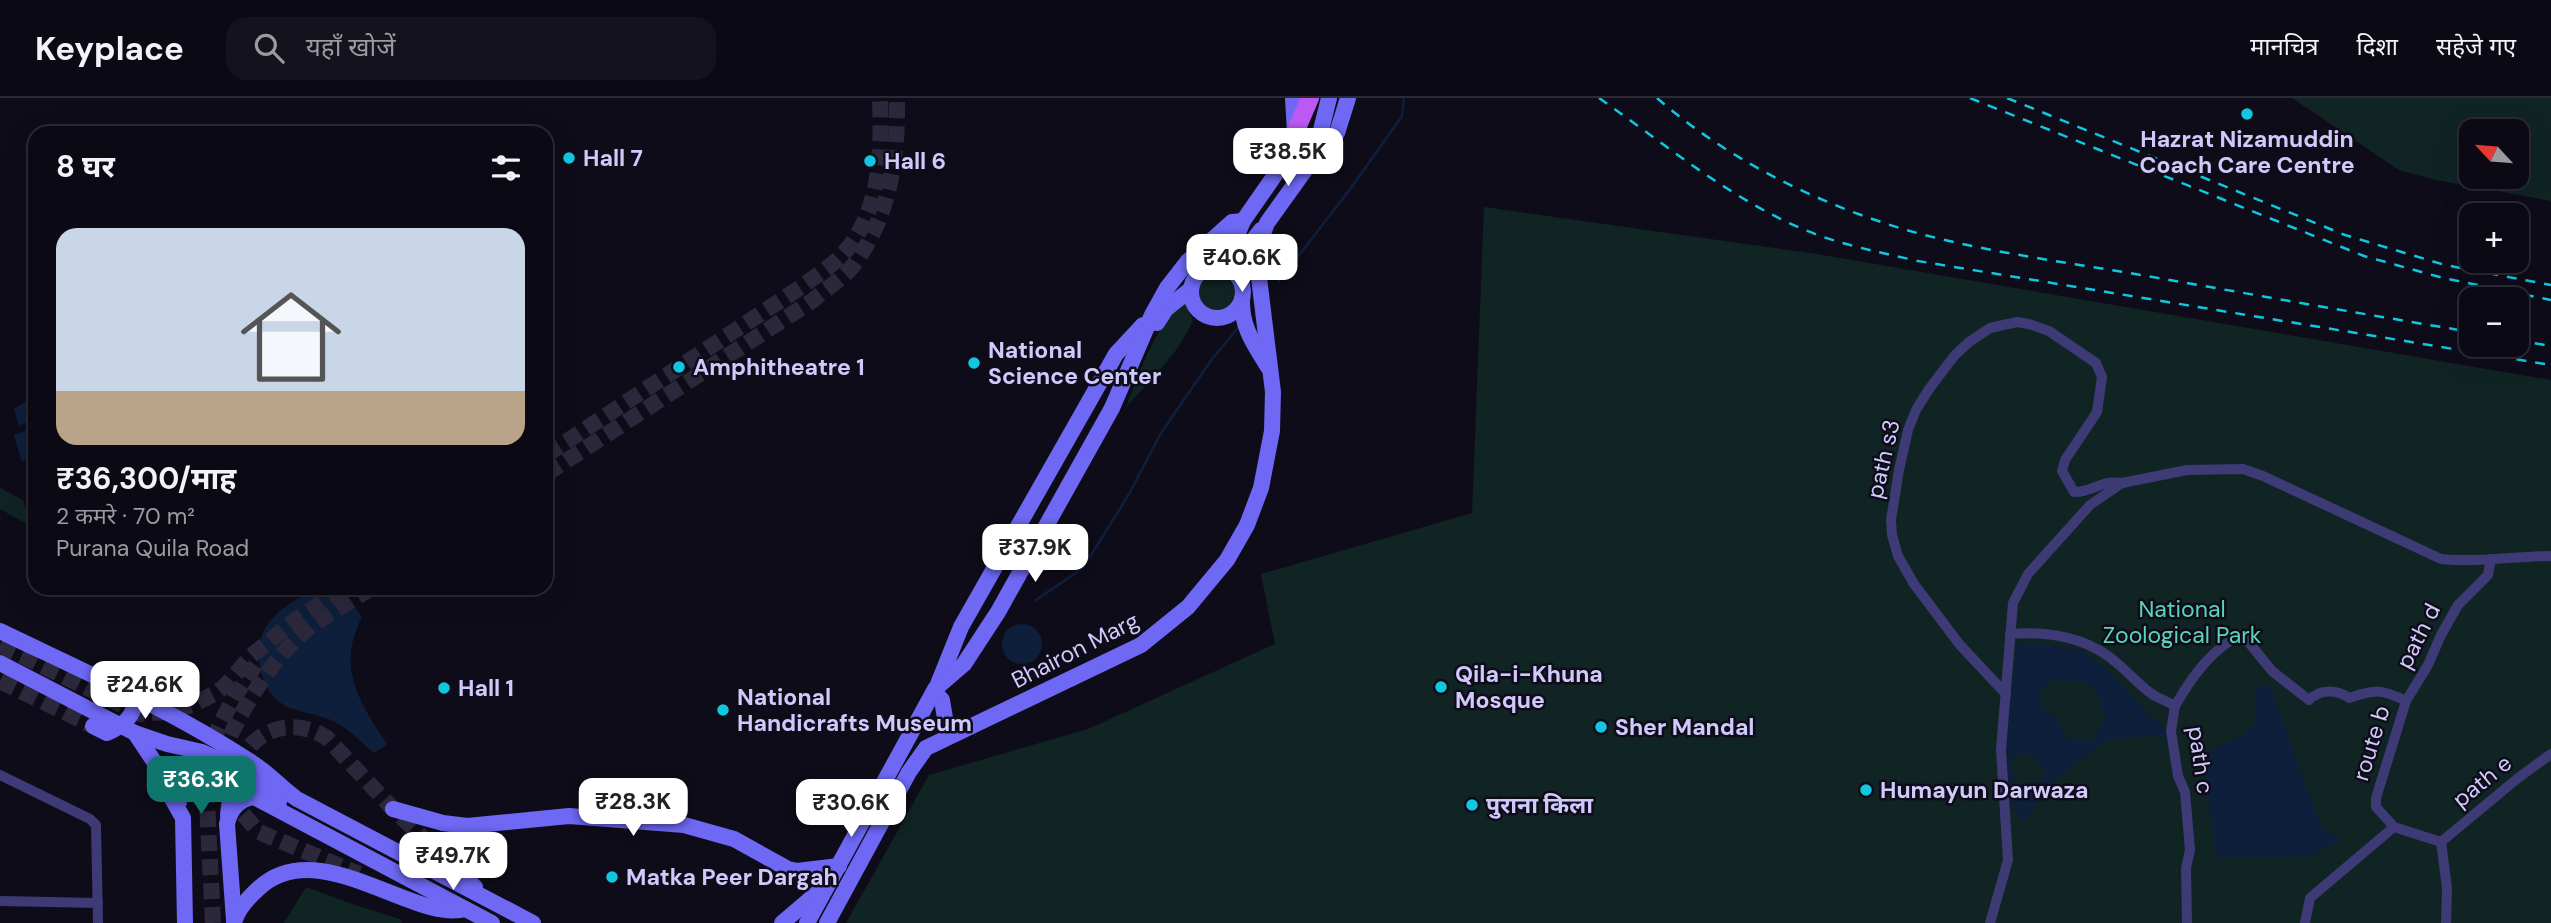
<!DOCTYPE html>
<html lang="hi">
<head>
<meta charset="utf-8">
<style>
  :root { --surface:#0b0914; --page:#14121d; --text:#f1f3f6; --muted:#9a9aa0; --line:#2b2a34; --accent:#0f766e }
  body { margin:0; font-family:"DM Sans","Noto Sans Devanagari",sans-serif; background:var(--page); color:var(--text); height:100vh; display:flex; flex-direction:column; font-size:26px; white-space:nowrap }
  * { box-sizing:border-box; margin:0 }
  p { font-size:23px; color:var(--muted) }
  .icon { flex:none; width:38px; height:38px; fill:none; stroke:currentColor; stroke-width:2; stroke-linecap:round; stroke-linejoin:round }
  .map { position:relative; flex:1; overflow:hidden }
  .drawer { position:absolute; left:28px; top:28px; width:525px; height:469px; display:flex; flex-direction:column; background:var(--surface); border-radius:21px; box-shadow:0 7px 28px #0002,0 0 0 2px var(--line) }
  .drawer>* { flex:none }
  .needle { width:46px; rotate:296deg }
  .tools { position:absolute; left:2459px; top:21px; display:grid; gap:14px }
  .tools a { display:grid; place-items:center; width:70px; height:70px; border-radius:14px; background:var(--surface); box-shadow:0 7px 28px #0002,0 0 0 2px var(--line); font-size:35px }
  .price { position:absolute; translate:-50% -60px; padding:0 16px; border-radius:14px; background:#fff; color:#222; font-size:23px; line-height:46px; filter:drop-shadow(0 2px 4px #0008) }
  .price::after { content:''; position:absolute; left:50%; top:42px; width:21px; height:16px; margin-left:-10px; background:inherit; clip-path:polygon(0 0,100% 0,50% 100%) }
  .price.current { background:var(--accent); color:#fff }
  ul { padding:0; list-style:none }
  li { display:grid; align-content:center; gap:14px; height:371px; padding:0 28px }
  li+li { border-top:2px solid var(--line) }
  li span { display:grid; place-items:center; height:217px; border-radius:21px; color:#555 }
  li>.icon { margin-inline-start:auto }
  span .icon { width:126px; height:126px; fill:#fffc; stroke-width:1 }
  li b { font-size:30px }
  h2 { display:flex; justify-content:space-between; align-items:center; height:84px; padding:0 28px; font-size:30px }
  header { display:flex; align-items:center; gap:42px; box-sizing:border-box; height:98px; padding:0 35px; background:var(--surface); border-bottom:2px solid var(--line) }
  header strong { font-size:33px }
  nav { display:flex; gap:38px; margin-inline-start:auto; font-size:24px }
  .search { width:490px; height:63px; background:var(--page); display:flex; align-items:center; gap:18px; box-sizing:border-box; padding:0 24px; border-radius:21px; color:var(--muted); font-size:26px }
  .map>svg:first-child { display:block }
  .green { fill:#102423; fill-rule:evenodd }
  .water { fill:#0e1f3c; fill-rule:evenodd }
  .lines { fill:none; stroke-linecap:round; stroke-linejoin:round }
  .stream { stroke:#0e1f3c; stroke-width:2.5 }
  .secondary-tunnel { stroke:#2c283c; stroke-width:16; stroke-dasharray:16 8; stroke-linecap:butt }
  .street { stroke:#3e3a76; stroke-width:10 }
  .secondary { stroke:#6e68f4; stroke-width:16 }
  .primary { stroke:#bc59f3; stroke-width:18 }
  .rail { stroke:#11c7e0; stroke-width:2.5; stroke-dasharray:10 9; stroke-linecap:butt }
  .poi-dot { fill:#11c7e0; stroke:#0f0c1a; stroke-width:2.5 }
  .labels { text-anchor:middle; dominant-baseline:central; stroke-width:5; stroke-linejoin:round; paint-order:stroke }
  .poi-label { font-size:23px; font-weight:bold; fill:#d0c9fb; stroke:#0f0c1a; text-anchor:start }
  .street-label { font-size:23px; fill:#d0c9fb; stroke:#0f0c1a }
  .park-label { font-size:23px; fill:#5cd4b8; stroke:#0f0c1a }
</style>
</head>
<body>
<header>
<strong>Keyplace</strong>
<div class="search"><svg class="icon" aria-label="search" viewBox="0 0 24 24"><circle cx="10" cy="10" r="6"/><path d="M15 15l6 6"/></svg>यहाँ खोजें</div>
<nav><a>मानचित्र</a><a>दिशा</a><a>सहेजे गए</a></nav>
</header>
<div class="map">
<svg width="2551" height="825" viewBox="0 0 2551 825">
  <rect width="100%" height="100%" fill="#0f0c1a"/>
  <g class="green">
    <path d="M2292 0H2551V103L2436 82 2399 72ZM2471 33H2516V79H2471Z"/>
    <polygon points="1484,109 1817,156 2551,282 2551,825 846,825 929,677 1088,631 1275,546 1261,476 1472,415"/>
    <circle cx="1217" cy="194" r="20"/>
    <path d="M1185 203 1193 222C1179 256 1150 282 1126 309 1141 272 1154 228 1185 203Z"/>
    <polygon points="0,390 23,402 31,428 0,411"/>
    <polygon points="306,789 352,806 403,822 401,825 284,825"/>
  </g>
  <g class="water">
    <polygon points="32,299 35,301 35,320 19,328 14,311"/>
    <polygon points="35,329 35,355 22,364 14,337"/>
    <path d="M317 490H342L362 519C336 569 359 604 387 646L374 655C362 645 350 632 337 625 318 614 293 616 277 602 268 594 262 581 260 569 253 524 282 509 317 490Z"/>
    <circle cx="1022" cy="546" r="20"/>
    <path d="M2017 544C2072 548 2090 549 2128 593 2141 608 2151 622 2168 631V639L2141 638 2106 643 2050 685 2027 720 2021 723 2008 697 2006 643ZM2054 580 2094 588 2105 619 2094 641H2067L2056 619 2040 609 2039 594ZM2012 657 2033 658 2046 675 2036 691 2024 697 2013 691Z"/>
    <path d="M2256 587H2270L2321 729 2341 741 2311 758 2217 760 2202 660C2216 643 2249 645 2255 621 2257 611 2256 598 2256 587Z"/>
  </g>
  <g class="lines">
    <g class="stream">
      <polyline points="1279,183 1351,90 1402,18 1404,0"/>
      <polyline points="1036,502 1083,470 1129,396 1161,335 1212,261 1238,230"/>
    </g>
    <g class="secondary-tunnel">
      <path d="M546 357 801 189C814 179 829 170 840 159 881 118 882 54 880 0"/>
      <path d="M546 376 812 203C825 192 842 181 853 168 890 118 898 60 897 0"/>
      <polyline points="0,547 140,616 167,614 192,607 216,595 226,587 251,558 294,523 343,490"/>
      <polyline points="0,583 93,628"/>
      <path d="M238 668C252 631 293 618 327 640L393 711 441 757"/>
      <path d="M200 690C207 645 231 601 257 565"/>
      <polyline points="235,694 242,715 259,734 359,776"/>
      <path d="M213 825 207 704C218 649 261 571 304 534 324 517 350 504 371 490"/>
    </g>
    <g class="street">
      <path d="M2010 536C2049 533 2089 540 2118 566 2130 576 2142 590 2155 598 2162 602 2169 604 2175 608L2171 633 2178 678 2185 694 2190 752 2186 770 2187 825"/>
      <path d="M2006 596 1960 547 1914 486 1898 458 1892 437 1891 422 1899 372 1908 332 1916 312 1929 291 1955 257 1969 244 1990 230 2017 224 2029 226 2049 233 2096 265 2102 279 2097 314 2065 362 2062 373 2074 394C2095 394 2098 382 2122 385"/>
      <polyline points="2406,603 2428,567 2441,537 2458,507 2488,477 2491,461"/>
      <path d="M2175 608C2191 580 2212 550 2242 536L2272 573 2309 602C2320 591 2337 591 2349 600 2375 591 2382 591 2406 603L2376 700V709L2394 729 2310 800 2305 825"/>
      <polyline points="0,677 90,721 96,727 98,825"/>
      <polyline points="2394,729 2441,744 2447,790 2446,825"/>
      <polyline points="2441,744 2518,680 2551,656"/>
      <polyline points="0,803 98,805"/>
      <path d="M1990 825 2008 762 2001 652 2013 505 2028 476 2090 407 2122 385 2187 372 2243 371 2263 378 2441 461C2478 465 2514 458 2551 458"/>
    </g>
    <g class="secondary">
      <polyline points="1314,64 1337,35 1348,0"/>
      <polyline points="1216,167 1232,150 1243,123 1275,77 1295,35 1293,0"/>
      <circle cx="1217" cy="194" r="26"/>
      <polyline points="1239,179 1244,154 1261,132"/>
      <path d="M1242 201C1241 229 1254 246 1268 269"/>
      <polyline points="1157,225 1166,211 1191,191"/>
      <path d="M0 533C85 574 172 612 251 664 269 675 281 690 297 701L533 825"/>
      <polyline points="0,565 135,635 167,646 202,654 228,666 279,704"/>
      <polyline points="938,586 961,529 974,506 1116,256 1143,227"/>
      <polyline points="934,594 942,602 946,626 959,634"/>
      <path d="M93 628 107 635C125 627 134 618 137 598"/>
      <polyline points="135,635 155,665 166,690 183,720 185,825"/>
      <path d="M179 704 175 684 181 674 221 681C235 687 229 704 228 717"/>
      <polyline points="393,711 443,725 467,728 569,718 684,727 734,741 788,771 797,773 839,768"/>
      <polyline points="441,757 475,789"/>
      <path d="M234 822 227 726C230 711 239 701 254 699L492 825"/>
      <path d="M234 825C237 812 249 799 259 790 319 735 414 825 465 811"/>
      <polyline points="782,825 823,790"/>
      <polyline points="807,825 935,591 964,566 998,514 1112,310 1152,217 1167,190 1188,163 1213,141 1232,124 1243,123"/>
      <polyline points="827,825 909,674 926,650 1141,547 1188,509 1227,462 1247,427 1261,390 1272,333 1273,294 1258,172 1258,149 1267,125 1305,72 1319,40 1329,0"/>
    </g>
    <polyline class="primary" points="1295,35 1310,0"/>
    <g class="rail">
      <path d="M1599 0C1665 46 1730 101 1805 132 1841 147 1879 154 1918 163L2551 267"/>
      <path d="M1657 0C1727 61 1814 104 1903 131 1982 154 2066 164 2147 178 2255 197 2363 216 2471 234"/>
      <polyline points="1970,0 2364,158 2443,180 2551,202"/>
      <polyline points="2007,0 2345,137 2445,167 2551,187"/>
      <polyline points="2516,242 2551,248"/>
    </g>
  </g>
  <g class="poi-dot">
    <circle cx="2247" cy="16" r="7"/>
    <circle cx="569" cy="60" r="7"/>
    <circle cx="870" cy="63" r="7"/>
    <circle cx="974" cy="265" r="7"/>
    <circle cx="679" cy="269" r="7"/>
    <circle cx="1441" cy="589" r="7"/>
    <circle cx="444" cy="590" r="7"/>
    <circle cx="723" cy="612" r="7"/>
    <circle cx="1601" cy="629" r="7"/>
    <circle cx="1866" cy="692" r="7"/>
    <circle cx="1472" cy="707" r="7"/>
    <circle cx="612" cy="779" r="7"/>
  </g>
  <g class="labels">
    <g class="poi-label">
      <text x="2247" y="41" text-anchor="middle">Hazrat Nizamuddin<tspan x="2247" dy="26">Coach Care Centre</tspan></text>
      <text x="583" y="60">Hall 7</text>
      <text x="884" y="63">Hall 6</text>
      <text x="988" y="252">National<tspan x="988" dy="26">Science Center</tspan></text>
      <text x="693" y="269">Amphitheatre 1</text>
      <text x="1455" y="576">Qila-i-Khuna<tspan x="1455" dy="26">Mosque</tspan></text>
      <text x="458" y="590">Hall 1</text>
      <text x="737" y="599">National<tspan x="737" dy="26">Handicrafts Museum</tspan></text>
      <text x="1615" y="629">Sher Mandal</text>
      <text x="1880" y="692">Humayun Darwaza</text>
      <text x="1486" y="707">पुराना किला</text>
      <text x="626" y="779">Matka Peer Dargah</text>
    </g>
    <g class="street-label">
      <text transform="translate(1883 361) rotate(-77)">path s3</text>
      <text transform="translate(2418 538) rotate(-63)">path d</text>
      <text transform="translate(1075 552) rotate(-27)">Bhairon Marg</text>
      <text transform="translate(2371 645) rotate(-73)">route b</text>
      <text transform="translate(2201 662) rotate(82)">path c</text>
      <text transform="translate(2482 683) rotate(-39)">path e</text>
    </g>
    <g class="park-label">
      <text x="2182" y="511">National<tspan x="2182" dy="26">Zoological Park</tspan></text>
    </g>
  </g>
</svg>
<div class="tools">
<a><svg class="needle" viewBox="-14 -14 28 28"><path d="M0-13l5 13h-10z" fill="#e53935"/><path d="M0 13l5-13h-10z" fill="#9a9aa0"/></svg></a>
<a>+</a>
<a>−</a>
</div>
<b class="price" style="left:1288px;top:90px">₹38.5K</b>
<b class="price" style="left:1242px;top:196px">₹40.6K</b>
<b class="price" style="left:1035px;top:486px">₹37.9K</b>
<b class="price" style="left:145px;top:623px">₹24.6K</b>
<b class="price current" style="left:201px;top:718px">₹36.3K</b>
<b class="price" style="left:633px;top:740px">₹28.3K</b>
<b class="price" style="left:851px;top:741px">₹30.6K</b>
<b class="price" style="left:453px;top:794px">₹49.7K</b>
<section class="drawer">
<h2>8 घर<svg class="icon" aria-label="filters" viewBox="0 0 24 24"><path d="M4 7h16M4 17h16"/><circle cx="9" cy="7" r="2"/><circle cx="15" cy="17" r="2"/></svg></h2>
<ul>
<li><span style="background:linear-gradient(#c9d6e8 75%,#b9a48a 0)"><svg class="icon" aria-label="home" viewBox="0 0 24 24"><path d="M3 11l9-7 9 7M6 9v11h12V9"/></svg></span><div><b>₹36,300/माह</b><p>2 कमरे · 70 m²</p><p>Purana Quila Road</p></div></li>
</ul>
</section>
</div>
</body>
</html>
